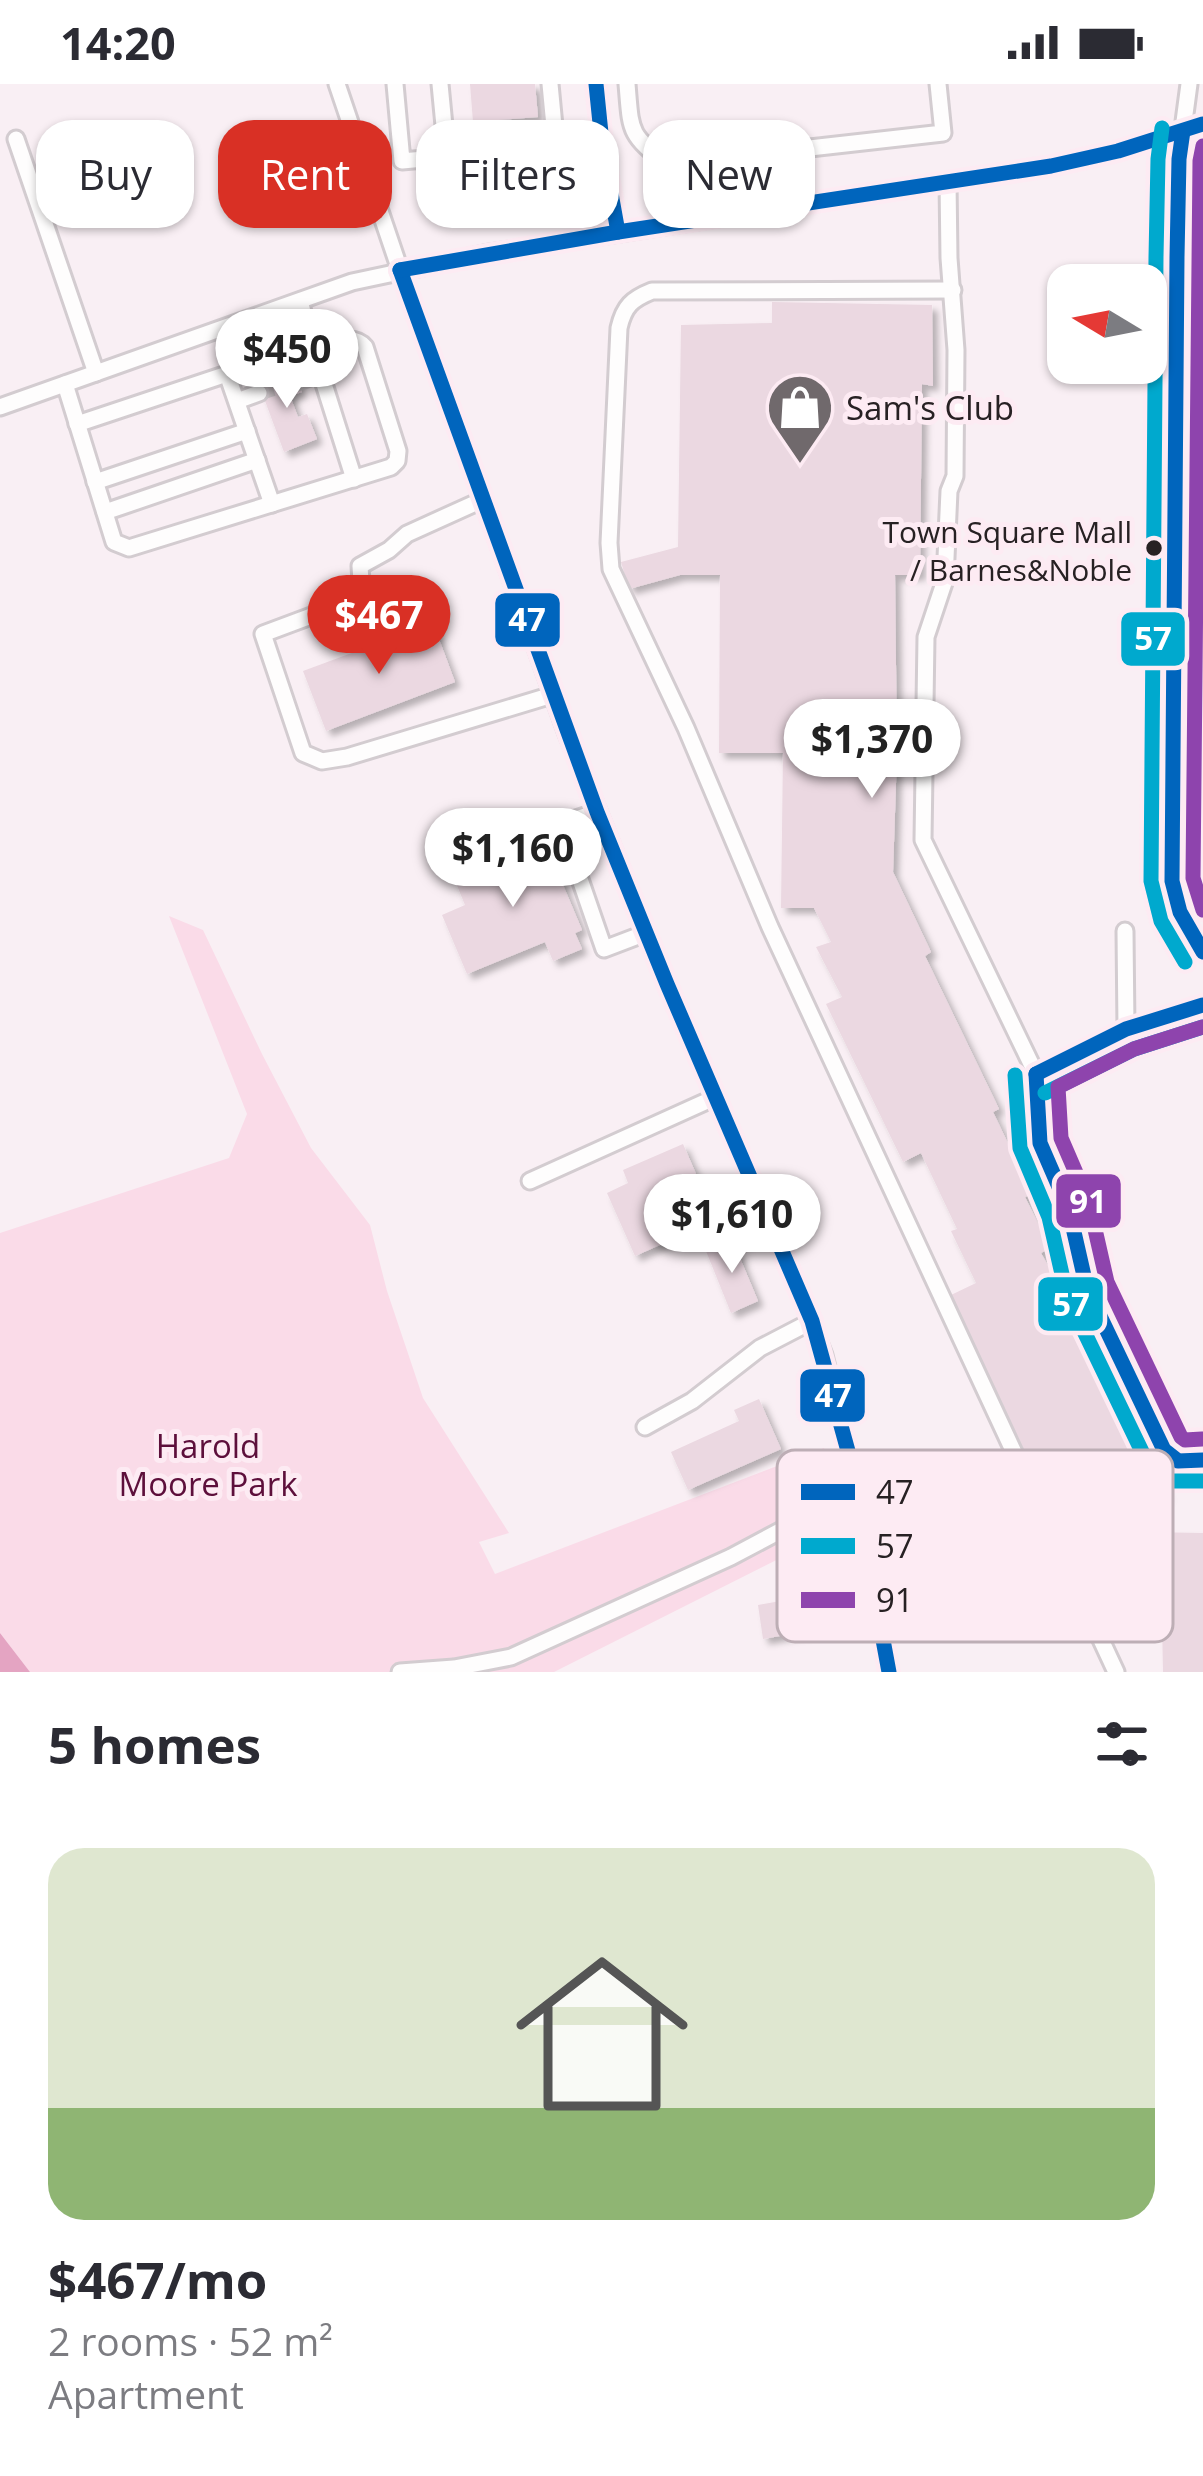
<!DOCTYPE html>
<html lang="en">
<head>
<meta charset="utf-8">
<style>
  :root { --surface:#fff; --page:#f2f2f3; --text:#2b2b33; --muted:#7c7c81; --accent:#d93025 }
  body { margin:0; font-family:"Open Sans",sans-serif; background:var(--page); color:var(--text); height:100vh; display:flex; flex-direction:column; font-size:45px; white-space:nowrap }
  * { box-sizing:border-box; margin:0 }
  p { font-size:39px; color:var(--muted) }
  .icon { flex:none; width:66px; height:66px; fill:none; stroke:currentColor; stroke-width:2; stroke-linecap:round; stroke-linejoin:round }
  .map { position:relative; height:1588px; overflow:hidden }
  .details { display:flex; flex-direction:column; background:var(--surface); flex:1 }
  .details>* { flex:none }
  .top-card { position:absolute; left:36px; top:36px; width:1131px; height:108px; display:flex; gap:24px }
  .needle { width:78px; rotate:280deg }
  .buttons { position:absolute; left:1047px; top:180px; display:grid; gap:24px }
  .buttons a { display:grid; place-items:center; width:120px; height:120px; border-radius:24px; background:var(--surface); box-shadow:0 3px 9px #0004; font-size:60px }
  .price { position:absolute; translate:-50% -102px; padding:0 27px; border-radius:42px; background:#fff; color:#222; font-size:39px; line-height:78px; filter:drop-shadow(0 3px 6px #0008) }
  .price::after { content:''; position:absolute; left:50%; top:72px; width:36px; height:27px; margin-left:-18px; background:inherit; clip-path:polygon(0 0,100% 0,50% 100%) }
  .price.active { background:var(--accent); color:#fff }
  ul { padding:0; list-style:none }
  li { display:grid; align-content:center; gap:24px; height:636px; padding:0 48px }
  li span { display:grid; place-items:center; height:372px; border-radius:36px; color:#555 }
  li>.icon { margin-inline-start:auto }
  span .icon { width:216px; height:216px; fill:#fffc; stroke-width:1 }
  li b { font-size:51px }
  h2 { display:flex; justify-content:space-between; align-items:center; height:144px; padding:0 48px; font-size:51px }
  .tag { padding:0 42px; border-radius:36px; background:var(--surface); box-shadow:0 3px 9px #0004; font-size:42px; line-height:108px }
  .tag.active { background:var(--accent); color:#fff }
  .status { display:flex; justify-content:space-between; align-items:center; height:84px; padding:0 60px; background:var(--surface); direction:ltr }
  .status svg { height:33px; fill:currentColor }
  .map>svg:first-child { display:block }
  .green { fill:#fadbe8 }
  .water { fill:#e4a4c2 }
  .building { fill:#ebd8e1; filter:url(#shadow) }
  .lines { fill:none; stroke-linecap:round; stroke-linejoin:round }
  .minor-tunnel { stroke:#cfc6ca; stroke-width:15; stroke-dasharray:15 8; stroke-linecap:butt }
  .minor-casing { stroke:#d3ccd0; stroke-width:21 }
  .minor { stroke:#fefdfd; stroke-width:15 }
  .bus-1-casing { stroke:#fdebf3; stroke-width:24 }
  .bus-2-casing { stroke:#fdebf3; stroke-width:24 }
  .bus-3-casing { stroke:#fdebf3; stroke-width:24 }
  .bus-1 { stroke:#0065bd; stroke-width:15 }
  .bus-2 { stroke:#00a9ce; stroke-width:15 }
  .bus-3 { stroke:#8e44ad; stroke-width:15 }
  .bus-dot { fill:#272123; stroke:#fdebf3; stroke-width:4.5 }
  .labels { text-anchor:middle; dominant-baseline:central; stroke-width:10; stroke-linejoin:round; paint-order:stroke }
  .bus-label { font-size:30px; fill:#272123; stroke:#fdebf3; text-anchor:end }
  .poi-label { font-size:33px; fill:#272123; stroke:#fdebf3; text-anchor:start }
  .park-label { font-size:33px; fill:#5d0f3b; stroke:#fdebf3 }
  .key { fill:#fdebf3; stroke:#bdaeb5; stroke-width:3 }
  .key-label { font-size:33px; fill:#272123 }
  .line-badge { stroke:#fdebf3; stroke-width:4.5 }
  .badge-label { font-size:33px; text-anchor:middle; font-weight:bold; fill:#fff }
</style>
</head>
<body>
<div class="status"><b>14:20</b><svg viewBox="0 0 49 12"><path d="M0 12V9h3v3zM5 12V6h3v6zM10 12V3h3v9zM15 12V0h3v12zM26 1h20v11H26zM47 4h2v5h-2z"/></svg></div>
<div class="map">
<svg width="1203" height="1588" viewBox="0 0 1203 1588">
  <defs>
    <filter id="shadow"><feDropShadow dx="5.5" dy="5.5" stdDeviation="3" flood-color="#0004"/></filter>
  </defs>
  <rect width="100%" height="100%" fill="#f9eff4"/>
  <polygon class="green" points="169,832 203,846 262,970 311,1064 370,1141 387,1207 423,1314 509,1449 479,1458 495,1490 824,1364 844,1442 554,1588 30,1588 0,1549 0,1149 229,1074 247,1030"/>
  <polygon class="water" points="0,1549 30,1588 0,1588"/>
  <g class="building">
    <polygon points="470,0 535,0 538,33 473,38"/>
    <polygon points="772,218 932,221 933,302 922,300 920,491 895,491 897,670 893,788 931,868 925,872 999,1025 993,1028 1032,1110 1025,1113 1050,1164 1041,1169 1096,1270 1153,1395 1166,1411 1111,1453 1090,1424 1060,1442 951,1211 976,1199 951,1147 957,1145 921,1069 903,1078 826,920 842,913 816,863 831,858 814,824 781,824 783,669 719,669 720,491 680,491 629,505 621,478 678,463 681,241 772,239"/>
    <polygon points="293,285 302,308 290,312 298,333 307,330 317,355 284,368 258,298"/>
    <polygon points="433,539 455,598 326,647 303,587"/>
    <polygon points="544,756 582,846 575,849 582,865 553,877 545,858 467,890 442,831 465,821 454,794"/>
    <polygon points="683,1060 716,1136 635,1172 607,1109 628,1099 623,1086"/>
    <polygon points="732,1155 758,1217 731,1229 706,1167"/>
    <polygon points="759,1315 781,1365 688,1406 671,1368 739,1337 734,1326"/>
    <polygon points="1145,1448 1203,1449 1203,1588 1163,1588 1162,1539 1144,1538"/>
    <polygon points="813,1505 819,1545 763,1555 758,1521 803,1513 802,1507"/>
  </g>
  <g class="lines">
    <polyline class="minor-tunnel" points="259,309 294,298"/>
    <defs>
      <g id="minor">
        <polyline points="337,0 400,186 566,647 667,900 797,1202 824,1271 848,1369 889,1588"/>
        <polyline points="395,0 402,77 602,59"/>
        <polyline points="440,0 447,73"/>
        <polyline points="550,0 556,63"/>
        <polyline points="596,0 602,59 618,148"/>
        <path d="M627 0C631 47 628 50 667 80"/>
        <polyline points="1189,0 1179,75 1172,797 1180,828 1203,868"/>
        <polyline points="16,55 96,289"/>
        <polyline points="948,97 949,174 956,266 955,392 949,407 945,496 926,553 923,756 1036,990 1040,1059 1069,1126 1087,1205 1164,1366 1178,1377 1203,1376"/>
        <polyline points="675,139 667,80 943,49 938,0"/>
        <polyline points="1177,173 1203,166"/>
        <path d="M953 206 652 207C632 215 624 222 619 244L609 459 611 485 686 644 770 843 1116 1588"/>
        <polyline points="227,290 272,420"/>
        <polyline points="294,298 320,290"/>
        <path d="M65 300 114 458 129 464 391 383 397 377 398 367 365 263C353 248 330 261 313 265L300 217"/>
        <polyline points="237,317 259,309"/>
        <polyline points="0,323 352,198 484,170 1051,82 1118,67 1203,40"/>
        <polyline points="77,340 227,290 313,265 354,395"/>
        <polyline points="1175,345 1203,344"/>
        <polyline points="95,398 247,347"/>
        <polyline points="482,416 407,450 389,466 360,482 362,513 263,550 303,669 322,677 347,673 552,611"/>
        <polyline points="105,428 257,376"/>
        <polyline points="1174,494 1203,493"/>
        <polyline points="597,728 561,740 604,865 646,849"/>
        <polyline points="1174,804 1203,805"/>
        <polyline points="1125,847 1126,945"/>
        <polyline points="1036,990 1126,945 1203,921"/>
        <polyline points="530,1097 716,1013"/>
        <polyline points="645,1343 692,1317 760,1264 812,1237"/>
        <polyline points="400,1588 454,1584 511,1573 731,1473 855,1407"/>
      </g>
    </defs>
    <use href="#minor" class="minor-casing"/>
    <use href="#minor" class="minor"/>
    <defs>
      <g id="bus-1">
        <polyline points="596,0 602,59 618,148"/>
        <polyline points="1183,47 1179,75 1177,173 1172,797 1180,828 1203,868"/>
        <polyline points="400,186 597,728 667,900 812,1237 848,1367 889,1588"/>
        <polyline points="400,186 618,148 1051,82 1118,67 1203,40"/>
        <polyline points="1036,990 1040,1059 1069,1126 1087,1205 1164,1366 1178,1377 1203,1376"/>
        <polyline points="1036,990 1126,945 1203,921"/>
      </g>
      <g id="bus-2">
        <polyline points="1162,44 1158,75 1156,173 1151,797 1161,837 1185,878"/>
        <polyline points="1015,991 1020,1064 1049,1133 1067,1212 1147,1378 1171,1397 1203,1397"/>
        <polyline points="1045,1009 1134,965 1203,943"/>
      </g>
      <g id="bus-3">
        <polyline points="1203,62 1200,77 1193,794 1203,826"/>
        <polyline points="1202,1355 1185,1356 1181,1353 1107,1198 1089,1119 1061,1054 1058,1003 1134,965 1203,943"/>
      </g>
    </defs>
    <use href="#bus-1" class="bus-1-casing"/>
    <use href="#bus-2" class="bus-2-casing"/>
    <use href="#bus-3" class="bus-3-casing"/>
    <use href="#bus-1" class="bus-1"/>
    <use href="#bus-2" class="bus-2"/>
    <use href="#bus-3" class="bus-3"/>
  </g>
  <defs>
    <symbol id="shop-pin" viewBox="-11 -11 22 30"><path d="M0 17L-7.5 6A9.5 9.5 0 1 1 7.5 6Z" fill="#70696c" stroke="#fdebf3"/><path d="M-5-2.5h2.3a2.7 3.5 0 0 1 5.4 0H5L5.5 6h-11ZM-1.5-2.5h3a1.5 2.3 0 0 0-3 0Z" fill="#fff"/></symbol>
  </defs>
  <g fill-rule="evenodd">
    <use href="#shop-pin" x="762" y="285" width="76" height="104"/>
  </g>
  <circle class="bus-dot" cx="1154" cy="464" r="10"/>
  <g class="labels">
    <g class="bus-label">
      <text x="1132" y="447">Town Square Mall<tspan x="1132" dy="38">/ Barnes&amp;Noble</tspan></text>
    </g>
    <g class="poi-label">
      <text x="846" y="323">Sam's Club</text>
    </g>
    <g class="park-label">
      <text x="208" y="1361">Harold<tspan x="208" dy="38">Moore Park</tspan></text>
    </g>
  </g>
  <rect x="777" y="1366" width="396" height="192" rx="18" class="key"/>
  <rect x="801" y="1400" width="54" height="16" fill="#0065bd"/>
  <rect x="801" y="1454" width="54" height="16" fill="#00a9ce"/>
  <rect x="801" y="1508" width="54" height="16" fill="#8e44ad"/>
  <g class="key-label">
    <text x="876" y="1420">47</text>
    <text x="876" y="1474">57</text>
    <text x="876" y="1528">91</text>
  </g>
  <g class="line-badge">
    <rect x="493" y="507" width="69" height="58" rx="12" fill="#0065bd"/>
    <rect x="1119" y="526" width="68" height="58" rx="12" fill="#00a9ce"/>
    <rect x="1054" y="1088" width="69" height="58" rx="12" fill="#8e44ad"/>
    <rect x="1036" y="1191" width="69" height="58" rx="12" fill="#00a9ce"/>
    <rect x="798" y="1283" width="69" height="57" rx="12" fill="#0065bd"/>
  </g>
  <g class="badge-label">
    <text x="527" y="547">47</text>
    <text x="1153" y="566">57</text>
    <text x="1088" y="1129">91</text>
    <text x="1071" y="1232">57</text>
    <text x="833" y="1323">47</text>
  </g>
</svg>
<div class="buttons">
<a><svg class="needle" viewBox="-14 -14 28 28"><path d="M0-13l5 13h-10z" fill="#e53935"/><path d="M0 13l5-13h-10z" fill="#7c7c81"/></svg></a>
</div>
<b class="price" style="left:287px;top:327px">$450</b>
<b class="price active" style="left:379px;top:593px">$467</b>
<b class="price" style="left:872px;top:717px">$1,370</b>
<b class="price" style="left:513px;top:826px">$1,160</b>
<b class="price" style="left:732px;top:1192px">$1,610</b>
<div class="top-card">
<a class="tag">Buy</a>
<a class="tag active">Rent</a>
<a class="tag">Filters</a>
<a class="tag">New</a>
</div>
</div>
<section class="details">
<h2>5 homes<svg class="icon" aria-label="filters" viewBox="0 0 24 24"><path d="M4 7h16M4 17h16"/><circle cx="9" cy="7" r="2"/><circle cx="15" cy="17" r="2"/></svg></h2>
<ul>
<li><span style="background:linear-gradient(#dfe7d0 70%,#8fb573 0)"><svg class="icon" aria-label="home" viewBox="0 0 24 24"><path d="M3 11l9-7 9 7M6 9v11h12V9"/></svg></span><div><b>$467/mo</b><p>2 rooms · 52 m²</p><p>Apartment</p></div></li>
</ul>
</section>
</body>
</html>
